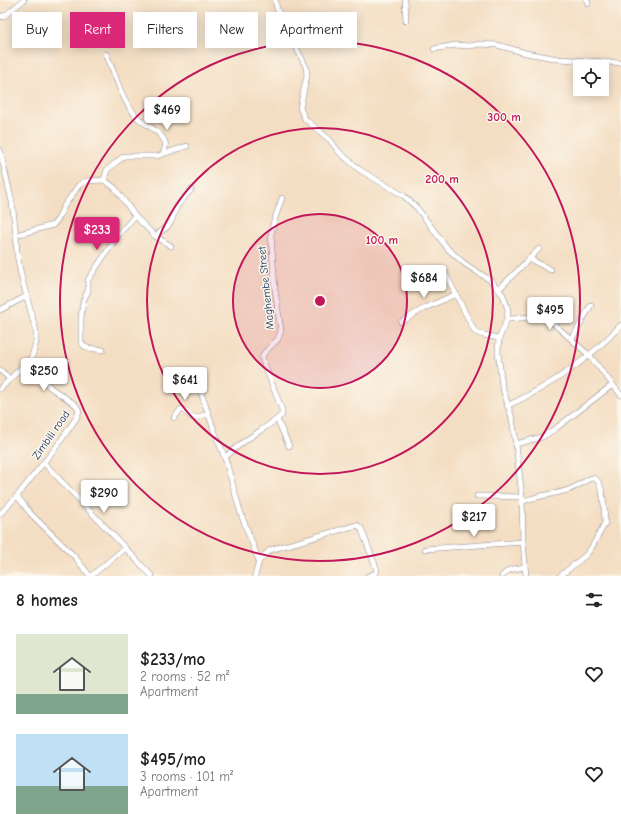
<!DOCTYPE html>
<html lang="en">
<head>
<meta charset="utf-8">
<style>
  :root { --surface:#fff; --page:#f2f2f2; --text:#202124; --muted:#757577; --accent:#db2777 }
  body { margin:0; font-family:"Comic Neue",sans-serif; background:var(--page); color:var(--text); height:100vh; display:flex; flex-direction:column; font-size:15px; white-space:nowrap }
  * { box-sizing:border-box; margin:0 }
  p { font-size:13px; color:var(--muted) }
  .icon { flex:none; width:22px; height:22px; fill:none; stroke:currentColor; stroke-width:2; stroke-linecap:round; stroke-linejoin:round }
  .map { position:relative; height:576px; overflow:hidden }
  .details { display:flex; flex-direction:column; background:var(--surface); flex:1 }
  .details>* { flex:none }
  .hud { position:absolute; left:12px; top:12px; width:400px; height:36px; display:flex; gap:8px }
  .buttons { position:absolute; left:573px; top:60px; display:grid; gap:8px }
  .buttons a { display:grid; place-items:center; width:36px; height:36px; border-radius:0px; background:var(--surface); box-shadow:0 2px 10px #0003; font-size:20px }
  .price { position:absolute; translate:-50% -34px; padding:0 9px; border-radius:4px; background:#fff; color:#222; font-size:13px; line-height:26px; filter:drop-shadow(0 1px 2px #0008) }
  .price::after { content:''; position:absolute; left:50%; top:24px; width:12px; height:9px; margin-left:-6px; background:inherit; clip-path:polygon(0 0,100% 0,50% 100%) }
  .price.selected { background:var(--accent); color:#fff }
  ul { padding:0; list-style:none }
  li { display:flex; align-items:center; gap:12px; height:100px; padding:0 16px }
  li span { display:grid; place-items:center; flex:none; width:112px; height:80px; border-radius:0px; color:#555 }
  li>.icon { margin-inline-start:auto }
  span .icon { width:48px; height:48px; fill:#fffc; stroke-width:1 }
  li b { font-size:17px }
  h2 { display:flex; justify-content:space-between; align-items:center; height:48px; padding:0 16px; font-size:17px }
  .chip { padding:0 14px; border-radius:0px; background:var(--surface); box-shadow:0 2px 10px #0003; font-size:14px; line-height:36px }
  .chip.selected { background:var(--accent); color:#fff }
  .map>svg:first-child { display:block }
  .lines { fill:none; stroke-linecap:round; stroke-linejoin:round }
  .minor-casing { stroke:#888690; stroke-width:6 }
  .minor { stroke:#fff; stroke-width:5 }
  .ring { fill:none; stroke:#c2185b; stroke-width:2 }
  .labels { text-anchor:middle; dominant-baseline:central; stroke-width:3; stroke-linejoin:round; paint-order:stroke }
  .street-label { font-size:11px; fill:#1b2f5e; stroke:#fbf7ec }
  .centre { fill:#c2185b; stroke:#fbf7ec; stroke-width:2 }
  .ring-label { font-size:12px; text-anchor:middle; font-weight:bold; fill:#c2185b; stroke:#fbf7ec; stroke-width:3; stroke-linejoin:round; paint-order:stroke }
</style>
</head>
<body>
<div class="map">
<svg width="621" height="576" viewBox="0 0 621 576">
  <rect width="100%" height="100%" fill="#fbf7ec"/>
  <filter id="ink" filterUnits="userSpaceOnUse"><feTurbulence type="fractalNoise" baseFrequency=".025" numOctaves="2"/><feDisplacementMap in="SourceGraphic" scale="8" xChannelSelector="R" yChannelSelector="G"/><feConvolveMatrix kernelMatrix="1 2 1 2 8 2 1 2 1" color-interpolation-filters="sRGB"/></filter>
  <filter id="wash" filterUnits="userSpaceOnUse"><feTurbulence type="fractalNoise" baseFrequency=".012" numOctaves="4" result="noise"/><feDisplacementMap in="SourceGraphic" scale="16" xChannelSelector="R" yChannelSelector="G"/><feGaussianBlur stdDeviation="0.9" result="paint"/><feColorMatrix in="noise" values="0 0 0 0 0 0 0 0 0 0 0 0 0 0 0 0 0 1.4 0 .05"/><feComposite in="paint" operator="in"/></filter>
  <g filter="url(#wash)">
    <rect width="100%" height="100%" fill="#f4dec3"/>
  </g>
  <g filter="url(#ink)">
    <g class="lines">
      <defs>
        <g id="minor">
          <polyline points="275,0 277,9 306,67 307,75 300,108 305,119 330,140 339,152 360,170 404,196 417,208 448,249 465,264 490,280 503,295 508,310 507,319 499,339 498,352 502,386 512,418 516,444 522,497 523,542 526,576"/>
          <polyline points="405,0 406,21"/>
          <polyline points="587,0 588,4"/>
          <polyline points="0,15 3,17 24,0"/>
          <polyline points="434,49 456,45 470,46 480,44 497,45 526,53 559,59 621,63"/>
          <polyline points="0,150 12,202 16,235 17,254 21,275 36,331 36,342 32,357 31,365 34,370 51,388 76,405 79,411 77,417 57,446 17,496 31,514 75,557 90,576"/>
          <polyline points="163,154 187,146"/>
          <path d="M104 180 107 170 124 156H158L163 154C164 150 167 146 165 142 161 131 145 125 138 118 121 101 116 75 106 54"/>
          <polyline points="16,235 53,225 58,219 64,206 79,185 86,181 104,180 115,188 135,216 155,236 171,246"/>
          <polyline points="155,236 167,227 171,222 177,206 191,190"/>
          <polyline points="530,259 551,270"/>
          <path d="M444 271 475 332C482 336 491 335 499 339"/>
          <polyline points="499,289 539,249"/>
          <polyline points="0,310 27,296"/>
          <path d="M507 319C521 319 533 315 546 317L590 356 621 395"/>
          <polyline points="401,322 423,309 456,294"/>
          <polyline points="572,339 591,305"/>
          <polyline points="103,350 88,348 84,346 81,342 81,319 83,301 88,291 88,280 118,235 135,216"/>
          <polyline points="0,370 10,379"/>
          <polyline points="0,389 32,357"/>
          <polyline points="200,390 215,433 225,458 241,514 259,561 255,576"/>
          <path d="M507 406C550 386 589 360 621 325"/>
          <polyline points="174,418 181,409 184,410 191,417 195,418 208,414"/>
          <polyline points="277,419 289,446"/>
          <polyline points="516,444 542,437 555,429 611,386"/>
          <path d="M225 458C241 440 263 431 282 415V410L262 358 264 353 278 339 281 331 275 290 271 235 273 224 282 198"/>
          <polyline points="44,463 152,576"/>
          <polyline points="477,496 522,497"/>
          <path d="M522 502C537 495 553 495 568 490 577 487 583 482 591 478L596 479 599 483 602 491 604 505 605 523 592 547 586 555 560 576"/>
          <polyline points="0,514 17,496"/>
          <polyline points="425,549 523,542"/>
          <polyline points="259,561 270,550 357,525 361,528 377,570 376,573 368,576"/>
          <polyline points="91,576 125,548"/>
          <polyline points="502,576 509,570 524,567"/>
        </g>
      </defs>
      <use href="#minor" class="minor-casing"/>
      <use href="#minor" class="minor"/>
    </g>
  </g>
  <circle cx="320" cy="301" r="87" fill="#c2185b" fill-opacity=".12"/>
  <g class="ring">
    <circle cx="320" cy="301" r="87"/>
    <circle cx="320" cy="301" r="173"/>
    <circle cx="320" cy="301" r="260"/>
  </g>
  <g class="labels">
    <g class="street-label">
      <text transform="translate(266 288) rotate(-96)">Maghembe Street</text>
      <text transform="translate(51 435) rotate(-55)">Zimbili road</text>
    </g>
  </g>
  <circle cx="320" cy="301" r="6" class="centre"/>
  <g class="ring-label">
    <text x="504" y="121">300 m</text>
    <text x="442" y="183">200 m</text>
    <text x="382" y="244">100 m</text>
  </g>
</svg>
<div class="buttons">
<a><svg class="icon" aria-label="locate" viewBox="0 0 24 24"><circle cx="12" cy="12" r="6"/><path d="M12 2v4M12 18v4M2 12h4M18 12h4"/></svg></a>
</div>
<b class="price" style="left:167px;top:131px">$469</b>
<b class="price selected" style="left:97px;top:251px">$233</b>
<b class="price" style="left:424px;top:299px">$684</b>
<b class="price" style="left:550px;top:331px">$495</b>
<b class="price" style="left:44px;top:392px">$250</b>
<b class="price" style="left:185px;top:401px">$641</b>
<b class="price" style="left:104px;top:514px">$290</b>
<b class="price" style="left:474px;top:538px">$217</b>
<div class="hud">
<a class="chip">Buy</a>
<a class="chip selected">Rent</a>
<a class="chip">Filters</a>
<a class="chip">New</a>
<a class="chip">Apartment</a>
</div>
</div>
<section class="details">
<h2>8 homes<svg class="icon" aria-label="filters" viewBox="0 0 24 24"><path d="M4 7h16M4 17h16"/><circle cx="9" cy="7" r="2"/><circle cx="15" cy="17" r="2"/></svg></h2>
<ul>
<li><span style="background:linear-gradient(#dfe7d0 75%,#7fa58c 0)"><svg class="icon" aria-label="home" viewBox="0 0 24 24"><path d="M3 11l9-7 9 7M6 9v11h12V9"/></svg></span><div><b>$233/mo</b><p>2 rooms · 52 m²</p><p>Apartment</p></div><svg class="icon" aria-label="heart" viewBox="0 0 24 24"><path d="M12 20l-8-8c-3-5 5-10 8-4 3-6 11-1 8 4z"/></svg></li>
<li><span style="background:linear-gradient(#bfe0f5 65%,#7fa58c 0)"><svg class="icon" aria-label="home" viewBox="0 0 24 24"><path d="M3 11l9-7 9 7M6 9v11h12V9"/></svg></span><div><b>$495/mo</b><p>3 rooms · 101 m²</p><p>Apartment</p></div><svg class="icon" aria-label="heart" viewBox="0 0 24 24"><path d="M12 20l-8-8c-3-5 5-10 8-4 3-6 11-1 8 4z"/></svg></li>
</ul>
</section>
</body>
</html>
